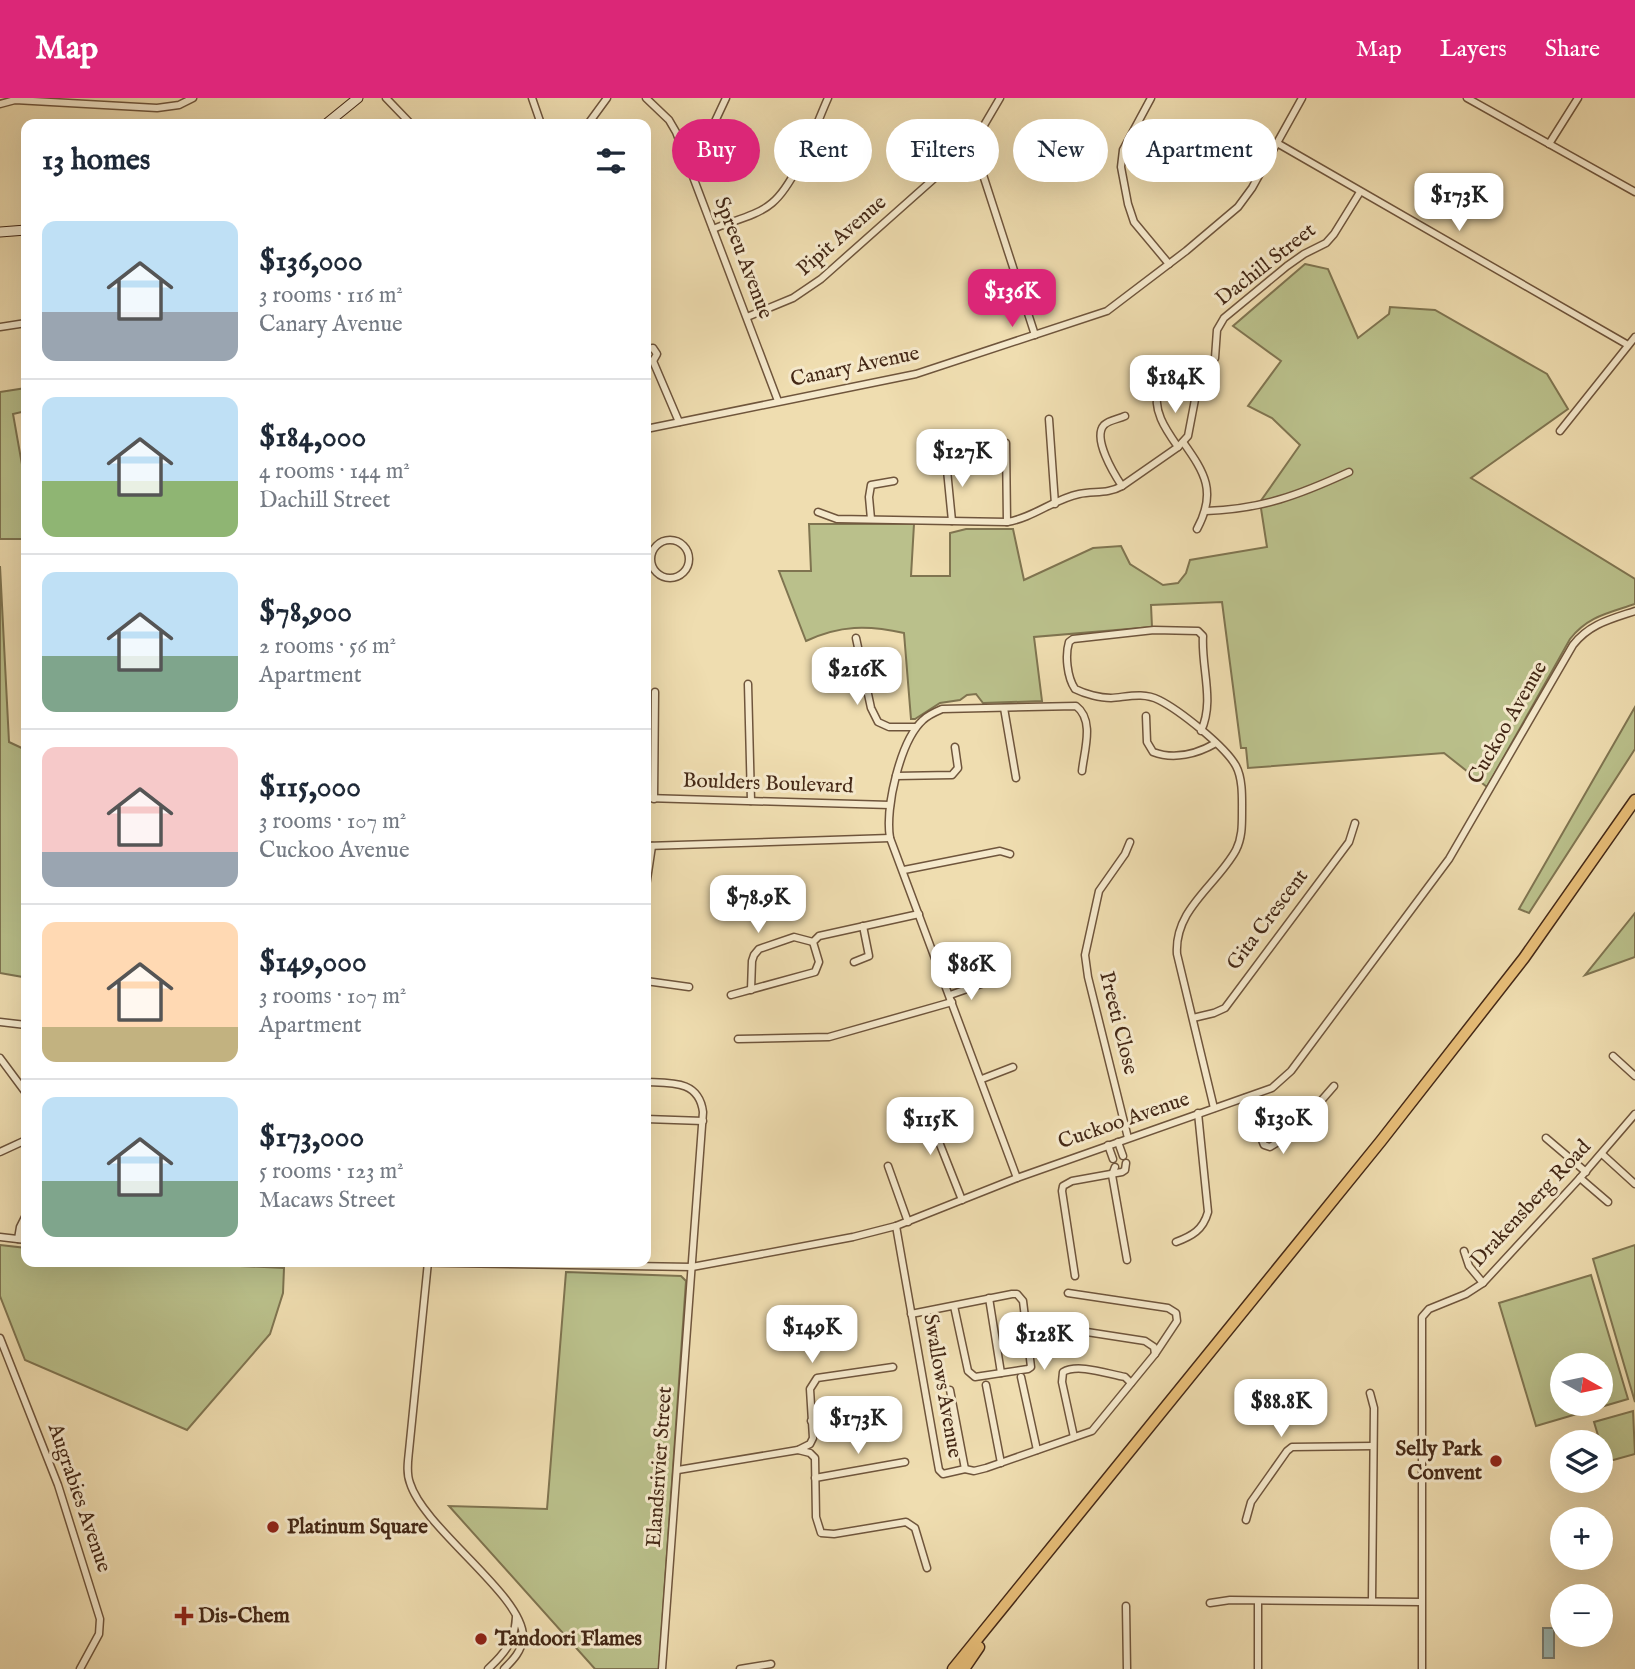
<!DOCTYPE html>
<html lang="en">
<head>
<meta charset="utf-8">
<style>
  :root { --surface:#fff; --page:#f2f2f3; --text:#1f2937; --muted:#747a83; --line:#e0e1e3; --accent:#db2777 }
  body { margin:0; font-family:"IM FELL English",serif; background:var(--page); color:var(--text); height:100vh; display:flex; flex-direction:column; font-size:26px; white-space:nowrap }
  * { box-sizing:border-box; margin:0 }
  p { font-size:23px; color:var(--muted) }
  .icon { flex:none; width:38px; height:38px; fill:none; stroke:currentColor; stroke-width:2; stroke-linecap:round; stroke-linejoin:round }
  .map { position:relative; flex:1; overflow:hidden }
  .panel { position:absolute; left:21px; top:21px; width:630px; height:1148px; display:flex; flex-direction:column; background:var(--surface); border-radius:14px; box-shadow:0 7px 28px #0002 }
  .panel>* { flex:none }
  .banner { position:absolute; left:672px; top:21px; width:665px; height:63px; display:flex; gap:14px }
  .needle { width:46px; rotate:99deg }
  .tools { position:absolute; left:1550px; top:1255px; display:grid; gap:14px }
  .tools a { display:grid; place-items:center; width:63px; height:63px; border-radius:50%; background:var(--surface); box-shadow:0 7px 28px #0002; font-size:35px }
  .price { position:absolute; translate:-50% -60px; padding:0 16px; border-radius:14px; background:#fff; color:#222; font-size:23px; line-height:46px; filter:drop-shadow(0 2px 4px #0008) }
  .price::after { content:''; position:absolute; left:50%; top:42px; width:21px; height:16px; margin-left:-10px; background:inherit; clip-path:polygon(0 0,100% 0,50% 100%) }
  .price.selected { background:var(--accent); color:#fff }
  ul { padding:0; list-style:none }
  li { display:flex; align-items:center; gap:21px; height:175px; padding:0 21px }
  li+li { border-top:2px solid var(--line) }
  li span { display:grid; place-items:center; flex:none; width:196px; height:140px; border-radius:14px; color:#555 }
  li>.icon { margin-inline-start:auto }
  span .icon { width:84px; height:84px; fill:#fffc; stroke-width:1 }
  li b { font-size:30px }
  h2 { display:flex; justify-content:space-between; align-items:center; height:84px; padding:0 21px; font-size:30px }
  .pill { padding:0 24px; border-radius:32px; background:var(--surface); box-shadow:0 7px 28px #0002; font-size:24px; line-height:63px }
  .pill.selected { background:var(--accent); color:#fff }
  header { display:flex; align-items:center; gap:42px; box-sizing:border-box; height:98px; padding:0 35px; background:var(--accent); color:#fff }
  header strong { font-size:33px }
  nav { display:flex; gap:38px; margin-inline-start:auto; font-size:24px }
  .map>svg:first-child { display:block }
  .green { fill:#bac08b; stroke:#7f7450; stroke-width:2; fill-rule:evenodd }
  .water { fill:#9dbab5; stroke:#798075; stroke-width:2 }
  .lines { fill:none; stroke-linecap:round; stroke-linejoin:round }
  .street-casing { stroke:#6f553c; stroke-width:9 }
  .secondary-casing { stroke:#442816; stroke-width:11 }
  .highway-casing { stroke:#442816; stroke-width:13 }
  .street { stroke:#f5e9cc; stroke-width:6 }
  .secondary { stroke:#f5e9cc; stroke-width:9 }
  .highway { stroke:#e8be78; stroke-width:10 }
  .poi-dot { fill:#8f2418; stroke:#f5e9cc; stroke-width:2.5 }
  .labels { text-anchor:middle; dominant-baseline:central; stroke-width:6; stroke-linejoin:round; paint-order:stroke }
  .street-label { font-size:21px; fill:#442816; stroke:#f5e9cc }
  .poi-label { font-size:21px; font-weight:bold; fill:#442816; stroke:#f5e9cc; text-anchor:start }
</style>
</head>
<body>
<header>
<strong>Map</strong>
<nav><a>Map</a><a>Layers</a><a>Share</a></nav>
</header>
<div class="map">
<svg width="1635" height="1571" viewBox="0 0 1635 1571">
  <rect width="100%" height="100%" fill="#efddb0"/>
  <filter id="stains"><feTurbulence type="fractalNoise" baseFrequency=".00286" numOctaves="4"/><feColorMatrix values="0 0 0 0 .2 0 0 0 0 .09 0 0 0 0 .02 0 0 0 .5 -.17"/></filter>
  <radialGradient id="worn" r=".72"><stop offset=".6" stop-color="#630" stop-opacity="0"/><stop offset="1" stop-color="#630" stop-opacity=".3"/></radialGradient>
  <g class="green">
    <path d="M1305 166 1328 171 1358 240 1389 216 1390 209 1435 212 1547 276 1568 311 1471 380 1635 481V506C1609 515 1588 518 1570 541L1487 689 1444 655 1248 670 1246 650H1241L1222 504 1151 507 1152 529 1034 539 1042 603 983 605 976 596 967 597 960 602 940 605 915 621H911L904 535C868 527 840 527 806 543L779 473H811L809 426H914L911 478H950V435L966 431H1013L1024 482 1093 450 1121 448 1130 466 1163 487 1178 485 1186 475 1190 462 1267 449 1260 404 1300 347 1272 320 1248 308 1281 263 1233 228Z"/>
    <polygon points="26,290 26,313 13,316 26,389 26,441 0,441 0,294"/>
    <polygon points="0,468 9,644 26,652 26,869 23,879 0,875"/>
    <polygon points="1635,609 1635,651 1529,815 1519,811"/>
    <polygon points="1635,815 1635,859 1585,877"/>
    <polygon points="0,1147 26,1150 26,1164 155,1164 284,1170 283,1195 270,1236 187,1332 25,1262 0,1198"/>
    <polygon points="1635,1147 1635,1304 1593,1161"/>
    <polygon points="566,1174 681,1178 686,1183 659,1571 595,1571 449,1408 547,1411"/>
    <path d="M1591 1177 1628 1301 1536 1328 1499 1205ZM1563 1267H1601V1306H1563Z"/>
    <polygon points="1633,1313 1635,1356 1606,1364 1594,1324"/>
  </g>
  <rect class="water" x="1543" y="1530" width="11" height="30"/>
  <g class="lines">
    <defs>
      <g id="street">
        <polyline points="386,0 411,26"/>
        <polyline points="532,0 541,26"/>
        <polyline points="646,0 669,22 676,34 778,303"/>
        <polyline points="1151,0 1123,52 1121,69 1128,106 1134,124 1169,166"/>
        <polyline points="1467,0 1635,94"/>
        <polyline points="0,6 15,2 157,10 179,7 193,0"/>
        <polyline points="588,26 607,0"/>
        <polyline points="680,45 711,32 726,0"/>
        <polyline points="1277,45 1628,247"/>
        <polyline points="973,46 1035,237"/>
        <polyline points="1549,46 1578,0"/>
        <path d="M713 131C731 123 757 118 772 105 796 85 815 29 828 0"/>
        <polyline points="747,219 793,200 821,181 973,46 1000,0"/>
        <polyline points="0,229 26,225"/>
        <polyline points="646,251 653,250 657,256 653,263 646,262"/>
        <polyline points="653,263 679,324"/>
        <path d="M1168 283 1159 290C1151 311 1166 332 1178 349"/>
        <polyline points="1049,321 1055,406"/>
        <polyline points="646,331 916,276 1107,213 1186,153 1238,109 1252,90 1302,0"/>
        <polyline points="1560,333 1635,239"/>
        <path d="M1183 344C1205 375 1217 394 1197 431"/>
        <polyline points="1006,345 1007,424"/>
        <path d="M1122 388C1114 376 1092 340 1104 327 1109 322 1119 321 1125 318"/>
        <path d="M1206 413C1262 411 1299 397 1349 374"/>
        <path d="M818 414 837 421 1007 424C1033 420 1054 401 1079 396 1095 393 1108 396 1122 388L1178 349 1188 338 1197 291 1215 260 1217 232 1224 220 1287 168 1304 156 1326 145 1334 136 1360 94"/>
        <polyline points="871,421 869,399 871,387 894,383"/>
        <polyline points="952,423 947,372 955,366 975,362"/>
        <circle cx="670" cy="461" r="19"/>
        <polyline points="856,540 871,610 878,624 889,629 916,629"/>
        <polyline points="748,586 751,703"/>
        <polyline points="1004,610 1016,680"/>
        <path d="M1146 618 1147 644 1153 654C1174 662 1197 656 1216 645"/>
        <path d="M1201 633C1215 603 1201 570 1203 538L1198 533 1154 532 1073 541 1069 544C1065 557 1067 579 1075 591 1085 596 1100 600 1111 600 1127 599 1143 594 1159 602 1179 612 1225 648 1236 668 1243 681 1242 701 1242 715 1242 728 1242 740 1236 752 1217 787 1174 811 1177 856L1214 1010"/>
        <polyline points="896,678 952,677 958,670 955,649"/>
        <polyline points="646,700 890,707"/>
        <polyline points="654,701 655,594"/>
        <polyline points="646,748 890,740"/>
        <polyline points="904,772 1000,753 1010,756"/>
        <polyline points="646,788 652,748"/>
        <polyline points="854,864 869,858 863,828"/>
        <polyline points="646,883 689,889"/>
        <polyline points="751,892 752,863 754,857 759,851 794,839 813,844"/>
        <polyline points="731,897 815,874 819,864 813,844 819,838 919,816"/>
        <polyline points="950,897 984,885"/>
        <polyline points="1193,920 1214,915 1225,910 1349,744 1355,725"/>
        <polyline points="0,924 26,927"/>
        <polyline points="738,941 829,939 952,904"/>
        <polyline points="1613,958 1635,978"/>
        <polyline points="0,960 26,995"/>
        <polyline points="982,981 1013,969"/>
        <path d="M646 984C671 985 699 982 703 1014L662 1571"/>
        <polyline points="1245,1000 1264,1047 1270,1049 1293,1035 1334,988"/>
        <polyline points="924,1006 962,1102"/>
        <polyline points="646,1021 703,1023"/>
        <polyline points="1128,1040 1088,879 1085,857 1099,793 1125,756 1130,744"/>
        <polyline points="1546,1040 1586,1074"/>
        <polyline points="1118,1044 1123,1058"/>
        <polyline points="1108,1047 1113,1061"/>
        <polyline points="0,1054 26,1042"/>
        <polyline points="1602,1056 1635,1086"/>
        <polyline points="888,1068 908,1124"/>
        <polyline points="1115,1069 1112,1077 1127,1162"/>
        <path d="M1017 1080 890 740C885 710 900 643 923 622 928 617 935 614 942 611L1076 608C1095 622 1084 653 1082 673"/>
        <polyline points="1580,1080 1608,1104"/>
        <polyline points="896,1128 937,1361 939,1372 943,1376 965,1371 974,1373 986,1370 1092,1333 1155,1256 1177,1223 1176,1215 1168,1210 1068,1195"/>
        <polyline points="0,1139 26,1142"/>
        <polyline points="18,1141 20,1129 26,1117"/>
        <path d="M1176 1144C1192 1138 1203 1132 1208 1114L1198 1015"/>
        <polyline points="1464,1153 1469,1168 1483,1185"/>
        <polyline points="286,1164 376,1164"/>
        <path d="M390 1164 692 1169 853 1139 896 1128 1017 1080 1272 990 1291 973 1449 761 1573 547C1589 526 1611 521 1635 513"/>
        <path d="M428 1164 409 1353C408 1363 406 1375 410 1385 424 1431 524 1498 523 1539 522 1553 513 1562 504 1571"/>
        <polyline points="1075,1178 1062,1093 1063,1088 1072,1083 1122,1074 1125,1072 1126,1065"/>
        <polyline points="989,1200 1001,1275"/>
        <polyline points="911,1216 1012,1196 1017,1196 1023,1203 1031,1269 1028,1271 975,1279 968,1273 954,1208"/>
        <polyline points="1061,1230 1145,1243 1154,1249 1155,1256"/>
        <polyline points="0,1240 58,1387 100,1521 99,1536 80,1571"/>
        <polyline points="1021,1279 1037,1352"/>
        <polyline points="986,1287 1001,1365"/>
        <polyline points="950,1292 965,1371"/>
        <polyline points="1370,1295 1374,1310 1372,1502"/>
        <polyline points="811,1323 896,1312"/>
        <path d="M1074 1339 1062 1284 1063 1274C1078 1265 1108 1276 1125 1279L1131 1285"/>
        <polyline points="798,1352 810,1355 815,1360 816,1419 821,1435 834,1436 906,1424 915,1430 927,1470"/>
        <polyline points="678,1372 798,1352 810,1346 813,1340 810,1291 817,1280 893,1269"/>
        <polyline points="815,1380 905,1364"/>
        <polyline points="1246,1422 1251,1404 1287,1353 1292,1349 1373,1348"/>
        <polyline points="1258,1503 1258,1571"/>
        <polyline points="1210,1505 1230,1502 1421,1504"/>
        <polyline points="1126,1508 1127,1571"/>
        <path d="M488 1571C505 1555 515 1543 516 1519"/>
        <polyline points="740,1571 771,1566"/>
        <polyline points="1422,1571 1422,1219 1429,1211 1466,1196 1483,1185 1580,1080 1635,1016"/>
      </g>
      <g id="secondary">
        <polyline points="326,26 358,0"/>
        <polyline points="0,134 26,132"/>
      </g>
      <g id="highway">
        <polyline points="953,1571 1381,1043 1524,860 1635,702"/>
        <polyline points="964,1571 979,1549"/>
      </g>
    </defs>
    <use href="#street" class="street-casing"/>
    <use href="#secondary" class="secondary-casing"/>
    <use href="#highway" class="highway-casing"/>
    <use href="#street" class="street"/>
    <use href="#secondary" class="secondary"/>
    <use href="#highway" class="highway"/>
  </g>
  <g class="poi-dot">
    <circle cx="1496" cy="1363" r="7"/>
    <circle cx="273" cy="1429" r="7"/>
    <path d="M180.5 1507.5h7v7h7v7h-7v7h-7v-7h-7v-7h7z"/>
    <circle cx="481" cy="1541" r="7"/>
  </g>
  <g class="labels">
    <g class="street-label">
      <text transform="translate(842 138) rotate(-41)">Pipit Avenue</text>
      <text transform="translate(743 160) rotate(69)">Spreeu Avenue</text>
      <text transform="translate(1266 167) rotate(-38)">Dachill Street</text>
      <text transform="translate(855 269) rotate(-12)">Canary Avenue</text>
      <text transform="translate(1508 625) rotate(-60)">Cuckoo Avenue</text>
      <text transform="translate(768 686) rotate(2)">Boulders Boulevard</text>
      <text transform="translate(1268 822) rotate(-53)">Gita Crescent</text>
      <text transform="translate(1118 925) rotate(76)">Preeti Close</text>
      <text transform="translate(1124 1023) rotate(-19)">Cuckoo Avenue</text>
      <text transform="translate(1531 1106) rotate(-47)">Drakensberg Road</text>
      <text transform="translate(942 1288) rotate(80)">Swallows Avenue</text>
      <text transform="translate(660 1369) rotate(-86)">Elandsrivier Street</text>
      <text transform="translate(79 1400) rotate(71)">Augrabies Avenue</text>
    </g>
    <g class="poi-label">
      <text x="1482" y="1351" text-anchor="end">Selly Park<tspan x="1482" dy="24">Convent</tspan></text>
      <text x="287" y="1429">Platinum Square</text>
      <text x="198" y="1518">Dis-Chem</text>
      <text x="495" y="1541">Tandoori Flames</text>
    </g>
  </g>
  <rect width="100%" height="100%" filter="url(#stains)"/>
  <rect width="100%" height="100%" fill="url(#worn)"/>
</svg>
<div class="tools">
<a><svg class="needle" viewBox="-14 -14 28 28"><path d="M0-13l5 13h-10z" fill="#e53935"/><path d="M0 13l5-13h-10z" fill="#747a83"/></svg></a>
<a><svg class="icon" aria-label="layers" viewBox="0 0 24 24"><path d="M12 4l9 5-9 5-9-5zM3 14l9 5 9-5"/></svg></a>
<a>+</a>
<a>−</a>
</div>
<b class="price" style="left:1459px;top:135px">$173K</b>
<b class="price selected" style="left:1012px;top:231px">$136K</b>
<b class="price" style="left:1175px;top:317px">$184K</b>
<b class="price" style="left:962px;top:391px">$127K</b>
<b class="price" style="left:857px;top:609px">$216K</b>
<b class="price" style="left:758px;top:837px">$78.9K</b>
<b class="price" style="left:971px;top:904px">$86K</b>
<b class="price" style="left:1283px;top:1058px">$130K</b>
<b class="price" style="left:930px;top:1059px">$115K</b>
<b class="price" style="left:812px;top:1267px">$149K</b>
<b class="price" style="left:1044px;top:1274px">$128K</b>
<b class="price" style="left:1281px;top:1341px">$88.8K</b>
<b class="price" style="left:858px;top:1358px">$173K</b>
<div class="banner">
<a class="pill selected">Buy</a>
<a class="pill">Rent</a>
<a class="pill">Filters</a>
<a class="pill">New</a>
<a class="pill">Apartment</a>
</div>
<section class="panel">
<h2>13 homes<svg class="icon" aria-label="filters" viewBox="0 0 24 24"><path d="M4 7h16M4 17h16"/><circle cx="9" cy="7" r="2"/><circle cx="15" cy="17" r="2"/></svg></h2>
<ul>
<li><span style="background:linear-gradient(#bfe0f5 65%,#9aa5b1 0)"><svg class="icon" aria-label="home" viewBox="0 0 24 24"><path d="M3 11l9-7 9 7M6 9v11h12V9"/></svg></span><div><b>$136,000</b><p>3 rooms · 116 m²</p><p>Canary Avenue</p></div></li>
<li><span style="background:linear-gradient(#bfe0f5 60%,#8fb573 0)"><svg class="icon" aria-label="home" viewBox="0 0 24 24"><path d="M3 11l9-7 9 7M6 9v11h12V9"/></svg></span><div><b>$184,000</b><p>4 rooms · 144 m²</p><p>Dachill Street</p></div></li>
<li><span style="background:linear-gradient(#bfe0f5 60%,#7fa58c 0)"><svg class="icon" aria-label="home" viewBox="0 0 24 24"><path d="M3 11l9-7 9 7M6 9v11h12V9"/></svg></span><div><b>$78,900</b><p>2 rooms · 56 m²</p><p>Apartment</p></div></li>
<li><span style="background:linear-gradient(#f6c9c9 75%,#9aa5b1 0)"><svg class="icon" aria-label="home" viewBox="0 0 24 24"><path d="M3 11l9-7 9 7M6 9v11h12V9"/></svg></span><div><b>$115,000</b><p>3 rooms · 107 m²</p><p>Cuckoo Avenue</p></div></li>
<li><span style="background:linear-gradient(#ffd9b3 75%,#c2b280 0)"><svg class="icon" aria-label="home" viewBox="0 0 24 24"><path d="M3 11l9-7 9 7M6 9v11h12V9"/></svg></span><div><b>$149,000</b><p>3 rooms · 107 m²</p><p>Apartment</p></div></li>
<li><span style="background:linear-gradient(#bfe0f5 60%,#7fa58c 0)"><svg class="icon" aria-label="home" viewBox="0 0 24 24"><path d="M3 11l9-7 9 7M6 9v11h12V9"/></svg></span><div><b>$173,000</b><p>5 rooms · 123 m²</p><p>Macaws Street</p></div></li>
</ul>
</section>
</div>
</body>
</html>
